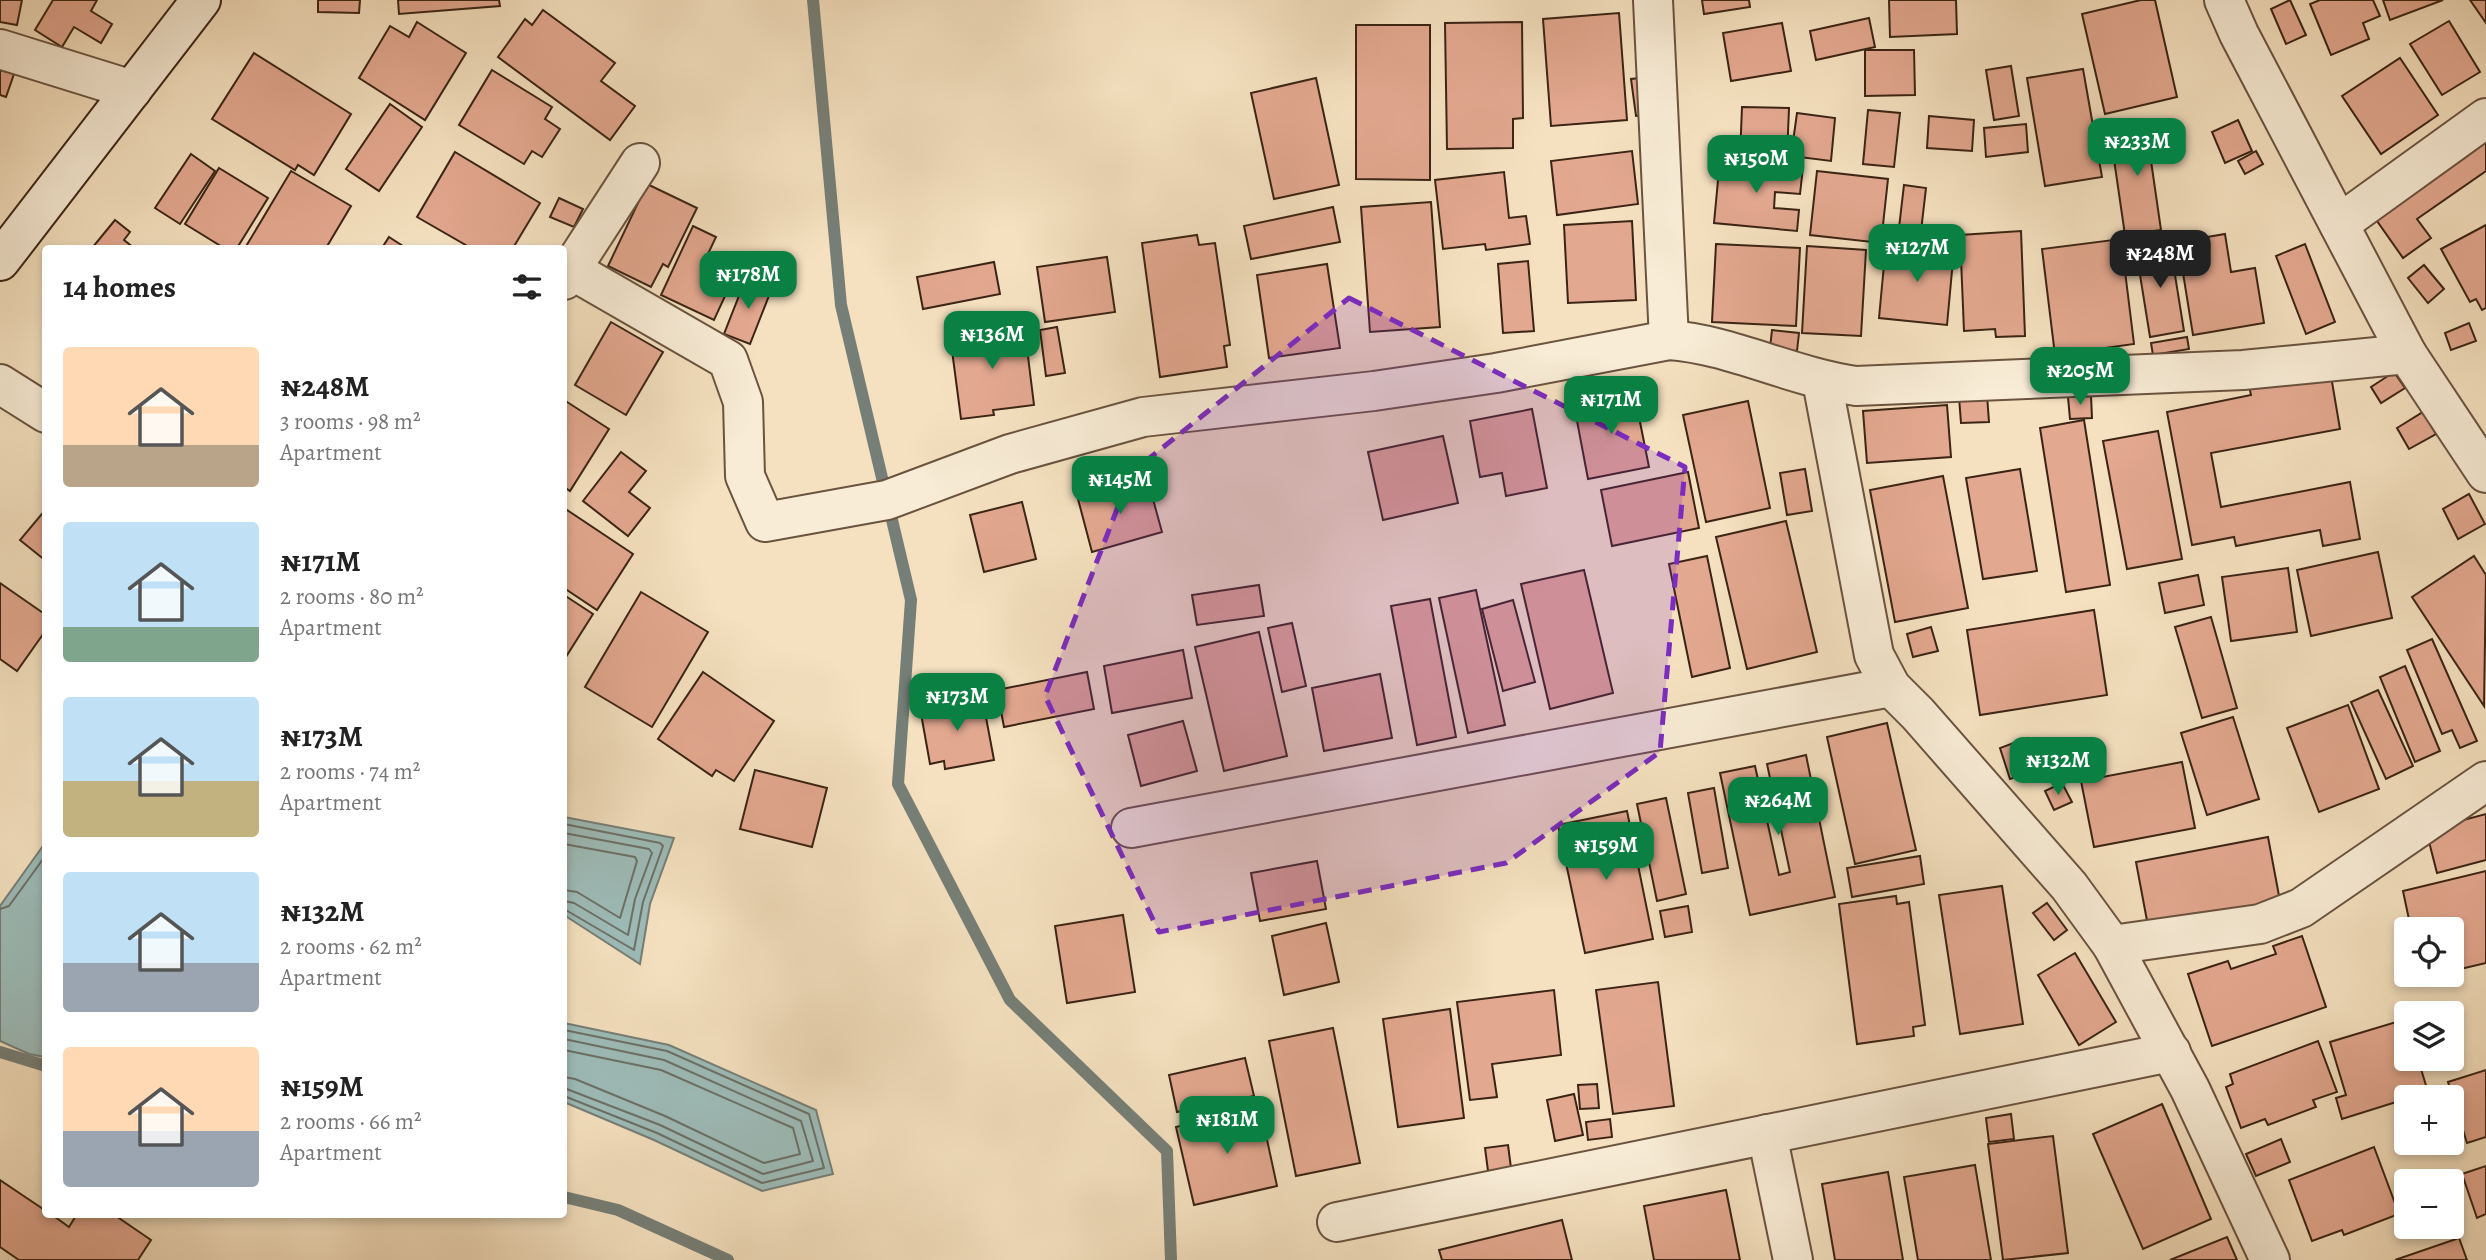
<!DOCTYPE html>
<html lang="en">
<head>
<meta charset="utf-8">
<style>
  :root { --surface:#fff; --page:#f2f2f2; --text:#222; --muted:#767676; --accent:#0b8043 }
  body { margin:0; font-family:Alegreya,serif; background:var(--page); color:var(--text); height:100vh; display:flex; flex-direction:column; font-size:26px; white-space:nowrap }
  * { box-sizing:border-box; margin:0 }
  p { font-size:23px; color:var(--muted) }
  .icon { flex:none; width:38px; height:38px; fill:none; stroke:currentColor; stroke-width:2; stroke-linecap:round; stroke-linejoin:round }
  .map { position:relative; flex:1; overflow:hidden }
  .drawer { position:absolute; left:42px; top:245px; width:525px; height:973px; display:flex; flex-direction:column; background:var(--surface); border-radius:7px; box-shadow:0 4px 10px #0003 }
  .drawer>* { flex:none }
  .buttons { position:absolute; left:2394px; top:917px; display:grid; gap:14px }
  .buttons a { display:grid; place-items:center; width:70px; height:70px; border-radius:7px; background:var(--surface); box-shadow:0 4px 10px #0003; font-size:35px }
  .price { position:absolute; translate:-50% -60px; padding:0 16px; border-radius:14px; background:var(--accent); color:#fff; font-size:23px; line-height:46px; filter:drop-shadow(0 2px 4px #0008) }
  .price::after { content:''; position:absolute; left:50%; top:42px; width:21px; height:16px; margin-left:-10px; background:inherit; clip-path:polygon(0 0,100% 0,50% 100%) }
  .price.active { background:#222; color:#fff }
  ul { padding:0; list-style:none }
  li { display:flex; align-items:center; gap:21px; height:175px; padding:0 21px }
  li span { display:grid; place-items:center; flex:none; width:196px; height:140px; border-radius:7px; color:#555 }
  li>.icon { margin-inline-start:auto }
  span .icon { width:84px; height:84px; fill:#fffc; stroke-width:1 }
  li b { font-size:30px }
  h2 { display:flex; justify-content:space-between; align-items:center; height:84px; padding:0 21px; font-size:30px }
  .map>svg:first-child { display:block }
  .water { fill:#9dbcb9; stroke:#767f77; stroke-width:2 }
  .lines { fill:none; stroke-linecap:round; stroke-linejoin:round }
  .shore { stroke:#6c7066; stroke-width:2 }
  .stream { stroke:#767f77; stroke-width:12 }
  .building { fill:#e3a890; stroke:#3b2414; stroke-width:2 }
  .street-casing { stroke:#6a533f; stroke-width:42 }
  .secondary-casing { stroke:#3b2414; stroke-width:42 }
  .street { stroke:#f8ecd6; stroke-width:38 }
  .secondary { stroke:#f8ecd6; stroke-width:38 }
  .marked { fill:#7b2cbf; fill-opacity:0.2; stroke:#7b2cbf; stroke-width:5; stroke-dasharray:14 9; stroke-linejoin:round }
</style>
</head>
<body>
<div class="map">
<svg width="2486" height="1260" viewBox="0 0 2486 1260">
  <rect width="100%" height="100%" fill="#f5e1c0"/>
  <filter id="stains"><feTurbulence type="fractalNoise" baseFrequency=".00286" numOctaves="4"/><feColorMatrix values="0 0 0 0 .2 0 0 0 0 .09 0 0 0 0 .02 0 0 0 .5 -.17"/></filter>
  <radialGradient id="worn" r=".72"><stop offset=".6" stop-color="#630" stop-opacity="0"/><stop offset="1" stop-color="#630" stop-opacity=".3"/></radialGradient>
  <g class="water">
    <polygon points="564,817 674,838 650,904 640,964 564,915"/>
    <polygon points="45,843 45,1057 29,1054 0,1041 0,906"/>
    <polygon points="564,1023 669,1045 816,1110 833,1174 762,1191 654,1140 564,1102"/>
  </g>
  <g class="lines">
    <g class="shore">
      <polyline points="564,824 660,843 663,846 643,902 634,950 564,909"/>
      <polyline points="564,833 649,849 652,853 635,899 628,935 574,903 564,901"/>
      <polyline points="564,844 635,857 637,861 620,918 577,892 564,890"/>
      <polyline points="0,909 9,906 46,855"/>
      <polyline points="564,1030 667,1051 809,1114 824,1168 762,1183 657,1133 564,1096"/>
      <polyline points="564,1039 664,1060 801,1121 813,1161 763,1174 660,1125 564,1088"/>
      <polyline points="564,1050 661,1070 793,1128 800,1154 764,1163 665,1116 575,1079 564,1077"/>
    </g>
    <g class="stream">
      <polyline points="813,0 841,305 911,600 898,784 1010,1000 1167,1151 1171,1260"/>
      <polyline points="0,1052 46,1066"/>
      <polyline points="564,1197 618,1210 728,1260"/>
    </g>
  </g>
  <g class="building">
    <polygon points="0,0 22,0 17,25 0,22"/>
    <polygon points="53,0 97,0 91,11 112,24 101,43 74,27 62,47 35,30"/>
    <polygon points="318,0 360,0 359,13 318,12"/>
    <polygon points="398,0 499,0 500,6 399,14"/>
    <polygon points="1702,0 1749,0 1750,7 1704,14"/>
    <polygon points="1889,0 1956,0 1957,34 1890,37"/>
    <polygon points="2141,0 2155,0 2177,97 2105,114 2082,14"/>
    <polygon points="2290,0 2306,35 2286,44 2271,9"/>
    <polygon points="2320,0 2373,0 2380,16 2363,23 2369,39 2331,55 2310,4"/>
    <polygon points="2383,0 2443,0 2390,20"/>
    <polygon points="2470,0 2486,0 2486,23"/>
    <polygon points="543,10 615,63 601,81 635,106 610,140 498,57 525,19 532,25"/>
    <polygon points="1619,13 1627,120 1551,126 1543,19"/>
    <polygon points="1869,18 1875,47 1816,60 1810,31"/>
    <polygon points="2449,21 2480,72 2442,95 2410,44"/>
    <polygon points="417,22 466,53 425,120 359,78 390,26 409,37"/>
    <polygon points="1522,22 1523,118 1513,119 1513,148 1447,149 1445,23"/>
    <polygon points="1782,23 1791,71 1731,81 1723,33"/>
    <polygon points="1356,25 1430,25 1430,180 1356,179"/>
    <polygon points="1865,50 1914,50 1915,95 1865,96"/>
    <polygon points="254,53 351,114 314,175 298,165 295,170 212,119"/>
    <polygon points="2400,58 2438,115 2381,154 2342,96"/>
    <polygon points="2011,66 2019,116 1994,120 1986,70"/>
    <polygon points="2083,69 2102,177 2045,186 2027,78"/>
    <polygon points="0,70 14,74 6,97 0,95"/>
    <polygon points="492,70 552,107 545,119 560,129 542,157 532,151 524,164 459,125"/>
    <polygon points="1649,77 1654,114 1636,116 1631,79"/>
    <polygon points="1316,78 1339,185 1274,199 1251,93"/>
    <polygon points="390,104 422,127 379,191 346,169"/>
    <polygon points="1742,107 1789,108 1787,158 1740,157"/>
    <polygon points="1868,110 1900,113 1894,167 1863,164"/>
    <polygon points="1797,113 1835,118 1831,161 1791,156"/>
    <polygon points="1929,116 1974,120 1972,151 1927,148"/>
    <polygon points="2238,120 2252,151 2225,163 2212,132"/>
    <polygon points="2026,124 2028,152 1986,157 1984,128"/>
    <polygon points="2156,125 2160,152 2150,154 2161,230 2125,235 2110,132"/>
    <polygon points="2486,130 2486,171 2417,219 2431,238 2403,258 2370,211"/>
    <polygon points="1632,151 1638,204 1557,215 1551,161"/>
    <polygon points="2256,151 2263,164 2245,174 2238,161"/>
    <polygon points="455,152 540,203 513,248 471,248 417,217"/>
    <polygon points="191,154 215,171 180,224 155,208"/>
    <polygon points="1720,159 1803,167 1800,194 1775,192 1774,208 1799,210 1797,231 1714,223"/>
    <polygon points="219,168 268,198 237,248 224,248 185,224"/>
    <polygon points="291,171 351,206 326,248 245,248"/>
    <polygon points="1817,171 1888,179 1881,243 1810,235"/>
    <polygon points="1504,172 1509,218 1526,216 1530,244 1486,250 1485,244 1443,249 1435,180"/>
    <polygon points="647,184 697,208 668,267 663,264 651,287 608,266"/>
    <polygon points="1904,185 1926,188 1921,231 1899,228"/>
    <polygon points="559,198 583,209 574,227 550,217"/>
    <polygon points="1431,202 1440,327 1370,332 1361,207"/>
    <polygon points="1333,207 1340,242 1251,259 1244,226"/>
    <polygon points="115,220 130,232 124,240 134,248 92,248"/>
    <polygon points="1632,221 1636,300 1568,303 1564,225"/>
    <polygon points="2486,225 2486,308 2482,310 2476,299 2470,302 2441,249"/>
    <polygon points="693,226 716,237 707,256 737,270 714,320 661,295"/>
    <polygon points="2021,231 2025,336 1996,337 1995,329 1964,331 1960,235"/>
    <polygon points="2225,234 2231,272 2255,268 2264,323 2193,335 2178,242"/>
    <polygon points="1197,235 1199,245 1215,243 1230,345 1224,346 1227,367 1160,377 1142,243"/>
    <polygon points="389,237 406,248 382,248"/>
    <polygon points="2121,239 2134,344 2055,355 2042,249"/>
    <polygon points="1886,243 1954,249 1947,325 1879,318"/>
    <polygon points="1716,244 1800,248 1796,326 1712,322"/>
    <polygon points="2170,244 2184,331 2150,337 2136,250"/>
    <polygon points="2305,244 2335,322 2306,334 2276,256"/>
    <polygon points="1807,246 1866,250 1861,336 1802,333"/>
    <polygon points="1107,257 1115,312 1045,322 1037,267"/>
    <polygon points="1528,261 1534,331 1503,333 1498,264"/>
    <polygon points="994,262 1000,294 923,309 917,277"/>
    <polygon points="1327,264 1340,348 1269,358 1257,275"/>
    <polygon points="2424,265 2444,289 2428,303 2408,278"/>
    <polygon points="746,278 772,288 750,344 724,334"/>
    <polygon points="611,322 663,352 626,415 575,385"/>
    <polygon points="2469,323 2476,341 2451,350 2445,333"/>
    <polygon points="1024,324 1034,405 993,410 994,415 961,419 950,335"/>
    <polygon points="1057,327 1065,373 1046,376 1040,330"/>
    <polygon points="1772,330 1799,333 1797,351 1770,348"/>
    <polygon points="2187,337 2189,349 2153,355 2151,343"/>
    <polygon points="2330,370 2340,429 2211,453 2221,507 2350,482 2360,539 2323,546 2320,530 2236,546 2234,537 2192,545 2167,412 2251,395 2249,386"/>
    <polygon points="2394,372 2405,388 2381,403 2371,387"/>
    <polygon points="1634,392 1649,467 1588,479 1574,405"/>
    <polygon points="1987,395 1989,422 1961,423 1959,397"/>
    <polygon points="2091,396 2092,418 2070,419 2068,397"/>
    <polygon points="564,400 609,429 570,491 564,487"/>
    <polygon points="1748,401 1770,508 1706,522 1683,415"/>
    <polygon points="1947,405 1951,457 1867,463 1863,411"/>
    <polygon points="1532,409 1547,488 1506,496 1502,473 1480,477 1470,421"/>
    <polygon points="2423,412 2436,434 2409,449 2397,428"/>
    <polygon points="2084,420 2110,585 2066,592 2040,428"/>
    <polygon points="2158,431 2182,559 2127,569 2103,441"/>
    <polygon points="1443,436 1458,503 1383,520 1368,452"/>
    <polygon points="621,452 646,471 629,492 650,508 628,536 583,501"/>
    <polygon points="1805,469 1812,511 1787,515 1780,473"/>
    <polygon points="2020,469 2037,571 1983,579 1966,478"/>
    <polygon points="1688,472 1699,528 1612,546 1601,490"/>
    <polygon points="1943,476 1968,608 1895,622 1870,490"/>
    <polygon points="1148,481 1162,532 1092,552 1078,499"/>
    <polygon points="2469,494 2485,524 2458,539 2443,509"/>
    <polygon points="1022,502 1036,559 984,572 970,515"/>
    <polygon points="564,508 633,554 597,610 564,588"/>
    <polygon points="46,509 46,561 20,540"/>
    <polygon points="1786,521 1817,652 1747,669 1716,537"/>
    <polygon points="2378,552 2392,618 2311,636 2297,570"/>
    <polygon points="1707,556 1730,668 1692,677 1669,564"/>
    <polygon points="2474,556 2486,575 2484,706 2412,597"/>
    <polygon points="2288,568 2297,632 2231,641 2222,577"/>
    <polygon points="1584,570 1613,693 1550,709 1521,584"/>
    <polygon points="2198,575 2204,605 2165,613 2159,583"/>
    <polygon points="0,583 46,615 46,630 17,671 0,659"/>
    <polygon points="1259,585 1264,616 1197,625 1192,595"/>
    <polygon points="1476,590 1505,725 1468,733 1439,598"/>
    <polygon points="641,592 708,632 652,727 585,687"/>
    <polygon points="564,595 593,614 564,660"/>
    <polygon points="1430,599 1456,737 1417,745 1391,606"/>
    <polygon points="1513,600 1535,682 1503,691 1482,609"/>
    <polygon points="2094,610 2107,695 1980,715 1967,630"/>
    <polygon points="2211,617 2237,708 2202,718 2175,627"/>
    <polygon points="1292,623 1306,686 1282,692 1268,628"/>
    <polygon points="1931,627 1938,651 1913,657 1907,634"/>
    <polygon points="1259,632 1287,756 1224,771 1195,647"/>
    <polygon points="2432,639 2477,741 2460,748 2452,730 2442,734 2407,650"/>
    <polygon points="1183,650 1192,698 1112,713 1104,666"/>
    <polygon points="2405,666 2440,751 2415,762 2380,677"/>
    <polygon points="703,672 774,721 734,781 716,770 712,776 658,739"/>
    <polygon points="1087,672 1094,709 1004,727 997,690"/>
    <polygon points="1380,674 1392,738 1324,751 1312,688"/>
    <polygon points="2378,690 2413,766 2386,779 2351,702"/>
    <polygon points="982,696 994,760 945,769 944,761 930,764 920,708"/>
    <polygon points="2348,705 2379,789 2319,812 2287,728"/>
    <polygon points="2233,717 2259,799 2207,815 2181,733"/>
    <polygon points="1183,721 1197,771 1141,786 1128,735"/>
    <polygon points="1887,723 1916,850 1855,864 1827,737"/>
    <polygon points="2027,738 2037,770 2010,779 2000,748"/>
    <polygon points="1806,755 1835,897 1750,915 1720,773 1755,766 1779,875 1790,872 1767,764"/>
    <polygon points="2182,762 2195,828 2094,847 2081,781"/>
    <polygon points="755,770 827,788 812,847 740,829"/>
    <polygon points="2062,783 2072,802 2054,810 2045,791"/>
    <polygon points="1714,788 1728,868 1702,873 1688,793"/>
    <polygon points="1666,798 1686,894 1657,901 1637,804"/>
    <polygon points="1627,811 1653,939 1585,953 1558,825"/>
    <polygon points="2486,814 2486,860 2437,873 2426,830"/>
    <polygon points="2268,837 2280,901 2148,926 2136,862"/>
    <polygon points="1920,856 1924,884 1852,897 1847,868"/>
    <polygon points="1317,861 1326,909 1260,921 1251,873"/>
    <polygon points="2486,871 2486,963 2452,971 2452,938 2461,936 2458,925 2441,929 2411,929 2403,891"/>
    <polygon points="2002,886 2023,1024 1960,1034 1939,895"/>
    <polygon points="1896,896 1897,904 1909,902 1925,1025 1913,1027 1914,1036 1857,1044 1839,904"/>
    <polygon points="2047,903 2067,930 2054,940 2033,913"/>
    <polygon points="1688,906 1692,932 1665,937 1660,911"/>
    <polygon points="1123,915 1135,992 1067,1003 1055,926"/>
    <polygon points="1326,923 1339,982 1284,995 1272,936"/>
    <polygon points="2302,936 2326,1007 2212,1046 2188,974 2228,961 2231,969 2276,954 2273,946"/>
    <polygon points="2075,953 2116,1022 2079,1045 2038,975"/>
    <polygon points="1658,982 1674,1106 1613,1114 1596,990"/>
    <polygon points="1554,990 1561,1055 1492,1064 1497,1097 1470,1100 1457,1002"/>
    <polygon points="1450,1009 1464,1118 1398,1127 1383,1019"/>
    <polygon points="2406,1019 2406,1059 2418,1059 2428,1092 2342,1119 2336,1098 2346,1095 2330,1042"/>
    <polygon points="1333,1028 1360,1163 1296,1176 1269,1041"/>
    <polygon points="2318,1041 2337,1092 2313,1100 2316,1107 2268,1125 2265,1119 2241,1128 2226,1087 2233,1084 2230,1074"/>
    <polygon points="1245,1058 1254,1096 1177,1112 1169,1075"/>
    <polygon points="2486,1070 2486,1137 2467,1143 2448,1082"/>
    <polygon points="1597,1084 1599,1108 1580,1109 1578,1085"/>
    <polygon points="1574,1094 1583,1135 1555,1141 1547,1100"/>
    <polygon points="2162,1104 2211,1219 2143,1249 2093,1134"/>
    <polygon points="1260,1107 1277,1186 1194,1205 1176,1127"/>
    <polygon points="2011,1114 2014,1139 1989,1142 1986,1118"/>
    <polygon points="1610,1119 1612,1137 1588,1140 1586,1122"/>
    <polygon points="2053,1136 2068,1253 2003,1260 1988,1144"/>
    <polygon points="2281,1139 2290,1162 2256,1176 2246,1154"/>
    <polygon points="1508,1145 1511,1168 1488,1171 1485,1148"/>
    <polygon points="2374,1147 2399,1214 2344,1235 2342,1230 2312,1241 2289,1180"/>
    <polygon points="1975,1165 1991,1260 1918,1260 1904,1177"/>
    <polygon points="2486,1166 2486,1214 2477,1218 2462,1174"/>
    <polygon points="1888,1172 1903,1260 1835,1260 1822,1184"/>
    <polygon points="0,1180 46,1211 46,1214 51,1214 69,1227 77,1214 113,1214 151,1240 138,1260 19,1260 0,1247"/>
    <polygon points="1726,1190 1740,1260 1654,1260 1644,1206"/>
    <polygon points="1562,1220 1572,1260 1442,1260 1439,1250"/>
    <polygon points="2227,1237 2237,1260 2170,1260"/>
    <polygon points="2459,1238 2467,1260 2395,1260"/>
  </g>
  <g class="lines">
    <defs>
      <g id="street">
        <polyline points="1653,0 1669,340"/>
        <polyline points="2224,0 2239,34 2407,354 2486,473"/>
        <polyline points="0,49 132,90"/>
        <polyline points="2339,224 2486,118"/>
        <path d="M570 269 728 360 743 402 745 476 765 522 887 500 1010 454 1143 417 1374 391 1496 373 1669 340C1729 344 1792 377 1856 386L2243 370 2407 354"/>
        <polyline points="564,280 640,163"/>
        <polyline points="1822,381 1874,655 1891,687 1918,714 2069,886 2112,945 2190,1089 2270,1260"/>
        <polyline points="0,384 46,413"/>
        <polyline points="1131,828 1891,687"/>
        <polyline points="2112,945 2260,924 2301,908 2486,781"/>
        <polyline points="1767,1134 1793,1260"/>
        <polyline points="1337,1222 2171,1052"/>
      </g>
      <polyline id="secondary" points="0,261 201,0"/>
    </defs>
    <use href="#street" class="street-casing"/>
    <use href="#secondary" class="secondary-casing"/>
    <use href="#street" class="street"/>
    <use href="#secondary" class="secondary"/>
  </g>
  <path class="marked" d="M1349 298 1685 467 1660 752 1506 863 1159 932 1045 696 1131 473Z"/>
  <rect width="100%" height="100%" filter="url(#stains)"/>
  <rect width="100%" height="100%" fill="url(#worn)"/>
</svg>
<div class="buttons">
<a><svg class="icon" aria-label="locate" viewBox="0 0 24 24"><circle cx="12" cy="12" r="6"/><path d="M12 2v4M12 18v4M2 12h4M18 12h4"/></svg></a>
<a><svg class="icon" aria-label="layers" viewBox="0 0 24 24"><path d="M12 4l9 5-9 5-9-5zM3 14l9 5 9-5"/></svg></a>
<a>+</a>
<a>−</a>
</div>
<b class="price" style="left:2137px;top:178px">₦233M</b>
<b class="price" style="left:1756px;top:195px">₦150M</b>
<b class="price" style="left:1917px;top:284px">₦127M</b>
<b class="price active" style="left:2160px;top:290px">₦248M</b>
<b class="price" style="left:748px;top:311px">₦178M</b>
<b class="price" style="left:992px;top:371px">₦136M</b>
<b class="price" style="left:2080px;top:407px">₦205M</b>
<b class="price" style="left:1611px;top:436px">₦171M</b>
<b class="price" style="left:1120px;top:516px">₦145M</b>
<b class="price" style="left:957px;top:733px">₦173M</b>
<b class="price" style="left:2058px;top:797px">₦132M</b>
<b class="price" style="left:1778px;top:837px">₦264M</b>
<b class="price" style="left:1606px;top:882px">₦159M</b>
<b class="price" style="left:1227px;top:1156px">₦181M</b>
<section class="drawer">
<h2>14 homes<svg class="icon" aria-label="filters" viewBox="0 0 24 24"><path d="M4 7h16M4 17h16"/><circle cx="9" cy="7" r="2"/><circle cx="15" cy="17" r="2"/></svg></h2>
<ul>
<li><span style="background:linear-gradient(#ffd9b3 70%,#b9a48a 0)"><svg class="icon" aria-label="home" viewBox="0 0 24 24"><path d="M3 11l9-7 9 7M6 9v11h12V9"/></svg></span><div><b>₦248M</b><p>3 rooms · 98 m²</p><p>Apartment</p></div></li>
<li><span style="background:linear-gradient(#bfe0f5 75%,#7fa58c 0)"><svg class="icon" aria-label="home" viewBox="0 0 24 24"><path d="M3 11l9-7 9 7M6 9v11h12V9"/></svg></span><div><b>₦171M</b><p>2 rooms · 80 m²</p><p>Apartment</p></div></li>
<li><span style="background:linear-gradient(#bfe0f5 60%,#c2b280 0)"><svg class="icon" aria-label="home" viewBox="0 0 24 24"><path d="M3 11l9-7 9 7M6 9v11h12V9"/></svg></span><div><b>₦173M</b><p>2 rooms · 74 m²</p><p>Apartment</p></div></li>
<li><span style="background:linear-gradient(#bfe0f5 65%,#9aa5b1 0)"><svg class="icon" aria-label="home" viewBox="0 0 24 24"><path d="M3 11l9-7 9 7M6 9v11h12V9"/></svg></span><div><b>₦132M</b><p>2 rooms · 62 m²</p><p>Apartment</p></div></li>
<li><span style="background:linear-gradient(#ffd9b3 60%,#9aa5b1 0)"><svg class="icon" aria-label="home" viewBox="0 0 24 24"><path d="M3 11l9-7 9 7M6 9v11h12V9"/></svg></span><div><b>₦159M</b><p>2 rooms · 66 m²</p><p>Apartment</p></div></li>
</ul>
</section>
</div>
</body>
</html>
